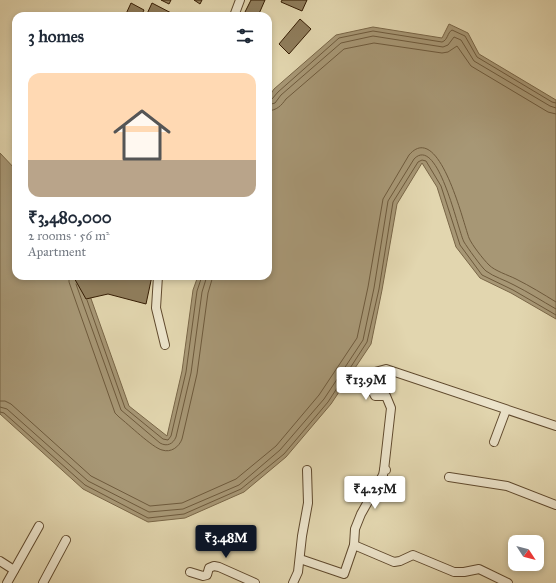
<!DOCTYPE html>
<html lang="en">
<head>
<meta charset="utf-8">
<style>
  :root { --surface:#fff; --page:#f2f2f3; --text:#1f2937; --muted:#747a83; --line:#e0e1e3; --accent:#111827 }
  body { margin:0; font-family:"IM FELL Great Primer",serif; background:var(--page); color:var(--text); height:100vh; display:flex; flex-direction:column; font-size:15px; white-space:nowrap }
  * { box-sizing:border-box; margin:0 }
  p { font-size:13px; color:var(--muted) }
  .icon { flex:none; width:22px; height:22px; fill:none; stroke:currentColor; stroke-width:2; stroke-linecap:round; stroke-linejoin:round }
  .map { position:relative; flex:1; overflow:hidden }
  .panel { position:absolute; left:12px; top:12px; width:260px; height:268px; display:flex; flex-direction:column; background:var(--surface); border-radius:12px; box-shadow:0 2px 6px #0003 }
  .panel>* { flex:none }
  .needle { width:26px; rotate:126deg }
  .controls { position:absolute; left:508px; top:535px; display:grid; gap:8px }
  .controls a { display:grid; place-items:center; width:36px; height:36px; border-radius:8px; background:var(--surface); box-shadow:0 2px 6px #0003; font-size:20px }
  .price { position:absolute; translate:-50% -34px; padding:0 9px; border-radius:4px; background:#fff; color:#222; font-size:13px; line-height:26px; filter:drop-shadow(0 1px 2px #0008) }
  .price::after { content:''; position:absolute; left:50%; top:24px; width:12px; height:9px; margin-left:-6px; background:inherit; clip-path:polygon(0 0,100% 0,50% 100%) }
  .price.selected { background:var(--accent); color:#fff }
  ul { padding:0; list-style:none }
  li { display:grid; align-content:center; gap:8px; height:212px; padding:0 16px }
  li+li { border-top:1px solid var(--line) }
  li span { display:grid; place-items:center; height:124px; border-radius:12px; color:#555 }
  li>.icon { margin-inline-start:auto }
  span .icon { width:72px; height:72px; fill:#fffc; stroke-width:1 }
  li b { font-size:17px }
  h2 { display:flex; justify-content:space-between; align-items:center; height:48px; padding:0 16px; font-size:17px }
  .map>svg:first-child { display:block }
  .water { fill:#a79775; stroke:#796647 }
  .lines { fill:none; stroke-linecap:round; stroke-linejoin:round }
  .shore { stroke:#6e5a3c; stroke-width:1 }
  .building { fill:#8f7d5c; stroke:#351c03 }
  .minor-casing { stroke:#604a2e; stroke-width:10 }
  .minor { stroke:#ece4cb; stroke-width:8 }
</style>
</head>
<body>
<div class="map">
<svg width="556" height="583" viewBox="0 0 556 583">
  <rect width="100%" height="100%" fill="#e2d6af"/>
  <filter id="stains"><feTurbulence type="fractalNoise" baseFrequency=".005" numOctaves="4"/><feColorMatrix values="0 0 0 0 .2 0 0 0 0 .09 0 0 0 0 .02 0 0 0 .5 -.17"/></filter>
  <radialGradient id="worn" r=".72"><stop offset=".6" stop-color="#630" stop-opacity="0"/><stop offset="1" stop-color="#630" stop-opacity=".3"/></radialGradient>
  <polygon class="water" points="449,24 468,33 479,54 556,100 556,319 511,293 480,278 456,247 437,187 422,163 397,204 382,290 371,344 331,404 286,457 244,492 185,518 148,522 83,489 0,414 0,153 16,170 16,276 83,276 129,406 167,436 182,371 193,290 198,276 268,276 268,98 274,89 336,35 373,27 442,38"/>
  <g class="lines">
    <g class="shore">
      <path d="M268 100 272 99 278 92 339 38 373 31 442 42C448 40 447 33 452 30L465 36 477 57 552 102 556 103"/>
      <polyline points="268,105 275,103 281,95 341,43 373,36 443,47 448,45 454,37 461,40 474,61 550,106 556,108"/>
      <path d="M268 111C277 110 281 106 286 99L344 49 374 43 442 53 448 52 457 46 471 66 548 112 556 114"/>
      <path d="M69 276V282L115 413 119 417C128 424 153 448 162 450 171 453 179 447 182 439L197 374 208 293 213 276"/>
      <path d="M76 284 121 410 160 443C167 447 173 444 176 437L191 373 202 292 207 276"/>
      <polyline points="87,300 125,408 163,439 168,440 171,436 186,372 197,291 202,276"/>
      <path d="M0 401H5L11 404 91 476 150 506 182 503 236 479 276 446 319 395 357 338 368 287 383 199 409 155C439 120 463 222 469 238 472 245 483 259 489 265 495 271 508 275 516 279 530 286 543 294 556 302"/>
      <path d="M0 407 7 409 88 481 149 512 183 509 239 485 280 450 324 399 363 340 374 288 388 201 414 159C438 134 458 231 464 242 467 247 482 268 486 271 494 277 505 280 514 285 528 292 542 301 556 309"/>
      <polyline points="0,412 4,413 85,485 148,518 184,514 241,489 284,454 328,402 367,342 379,289 393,202 418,162 422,160 426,161 441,186 460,245 482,275 513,290 556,315"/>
    </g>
  </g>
  <g class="building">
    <polygon points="161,0 171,0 169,4"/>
    <polygon points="194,0 202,0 200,4"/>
    <polygon points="251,0 265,0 258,16 243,16"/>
    <polygon points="282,0 307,0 302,11 281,2"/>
    <polygon points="131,3 144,10 141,16 125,16"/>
    <polygon points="152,3 177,16 146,16"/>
    <polygon points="300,19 311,29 289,54 279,44"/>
    <polygon points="73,276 152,276 146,304 108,294 86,299"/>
  </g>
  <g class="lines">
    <defs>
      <g id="minor">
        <polyline points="234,16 240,0"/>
        <polyline points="158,276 156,308 165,345"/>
        <polyline points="494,442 506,410"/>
        <polyline points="384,470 391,408 386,396 375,396 369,384 371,373 386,369 556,426"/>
        <polyline points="449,477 507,486 556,505"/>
        <polyline points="354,545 355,529 361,514 383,475 384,470 386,470"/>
        <polyline points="300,559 344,574 354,545 394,562 400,561 413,555 454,572 464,572 479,569 508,583"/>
        <polyline points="0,561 14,570"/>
        <polyline points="190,572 203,576 207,575 209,568 214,566 219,567 255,583"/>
        <polyline points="7,583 39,526"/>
        <polyline points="43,583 66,540"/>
        <polyline points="293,583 298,572 302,536 308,503 307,470"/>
      </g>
    </defs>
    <use href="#minor" class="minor-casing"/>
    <use href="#minor" class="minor"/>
  </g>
  <rect width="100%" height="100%" filter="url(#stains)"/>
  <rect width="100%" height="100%" fill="url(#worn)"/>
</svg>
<div class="controls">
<a><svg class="needle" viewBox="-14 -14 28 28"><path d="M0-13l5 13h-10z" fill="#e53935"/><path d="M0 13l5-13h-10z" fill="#747a83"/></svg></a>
</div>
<b class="price" style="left:366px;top:401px">₹13.9M</b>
<b class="price" style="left:375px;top:510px">₹4.25M</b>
<b class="price selected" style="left:226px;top:559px">₹3.48M</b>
<section class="panel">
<h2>3 homes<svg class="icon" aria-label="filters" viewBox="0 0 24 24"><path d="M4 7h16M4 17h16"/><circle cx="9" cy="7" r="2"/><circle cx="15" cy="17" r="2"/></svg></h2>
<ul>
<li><span style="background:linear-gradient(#ffd9b3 70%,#b9a48a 0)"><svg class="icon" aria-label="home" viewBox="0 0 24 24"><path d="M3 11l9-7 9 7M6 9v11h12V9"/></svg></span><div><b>₹3,480,000</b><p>2 rooms · 56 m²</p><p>Apartment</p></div></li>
</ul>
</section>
</div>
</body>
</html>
